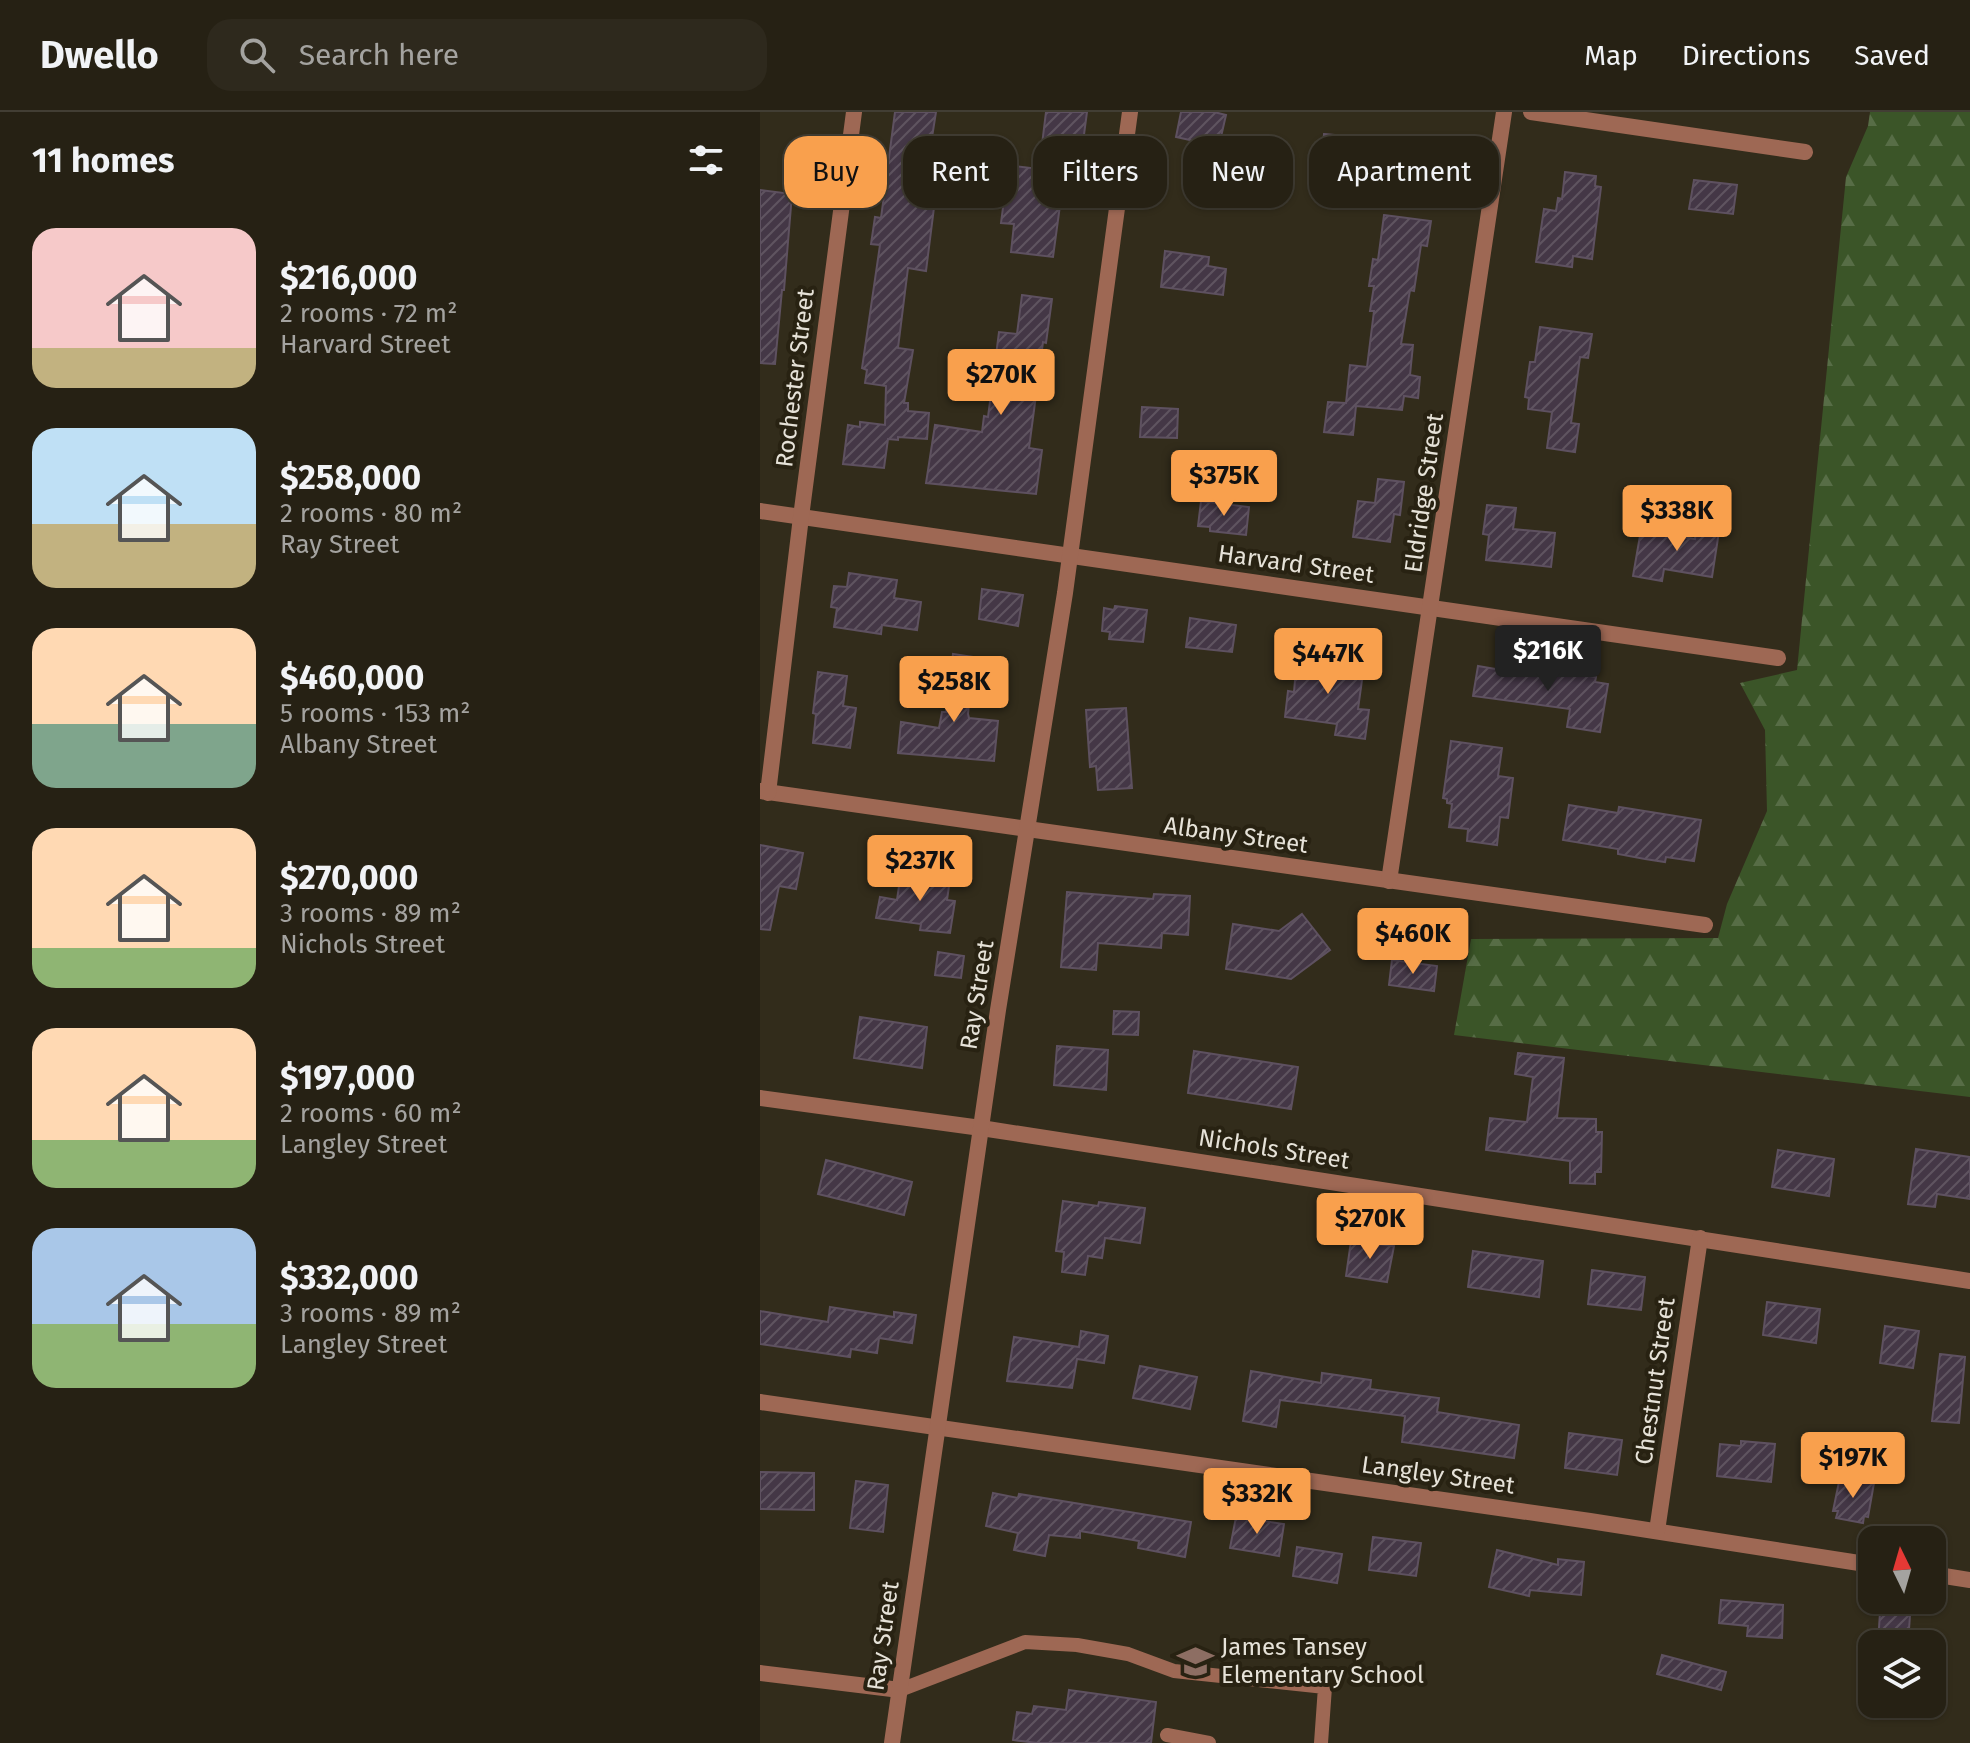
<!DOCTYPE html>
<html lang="en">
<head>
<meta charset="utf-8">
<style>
  :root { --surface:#262114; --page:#2e291d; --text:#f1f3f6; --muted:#a4a3a0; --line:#423e34; --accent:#f9a04d }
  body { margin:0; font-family:"Fira Sans",sans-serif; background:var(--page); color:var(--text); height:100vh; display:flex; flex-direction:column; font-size:30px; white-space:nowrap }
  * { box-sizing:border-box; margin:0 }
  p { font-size:26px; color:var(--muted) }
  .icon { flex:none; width:44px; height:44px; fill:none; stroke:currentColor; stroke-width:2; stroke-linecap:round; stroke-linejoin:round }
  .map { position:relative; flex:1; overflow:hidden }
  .panel { display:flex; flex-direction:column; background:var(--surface); width:760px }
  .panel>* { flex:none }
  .banner { position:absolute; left:24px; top:24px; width:760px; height:72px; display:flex; gap:16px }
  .needle { width:52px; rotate:355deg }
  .buttons { position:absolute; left:1098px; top:1414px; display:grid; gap:16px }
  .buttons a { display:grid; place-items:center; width:88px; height:88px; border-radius:16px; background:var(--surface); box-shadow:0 2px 6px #0004,0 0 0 2px var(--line); font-size:40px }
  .price { position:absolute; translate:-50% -68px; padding:0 18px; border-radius:8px; background:var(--accent); color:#111; font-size:26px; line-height:52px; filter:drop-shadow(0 2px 4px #0008) }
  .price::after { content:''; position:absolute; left:50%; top:48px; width:24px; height:18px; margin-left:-12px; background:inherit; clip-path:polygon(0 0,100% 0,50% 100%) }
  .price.selected { background:#222; color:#fff }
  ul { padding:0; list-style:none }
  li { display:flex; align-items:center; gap:24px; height:200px; padding:0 32px }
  li span { display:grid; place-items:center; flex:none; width:224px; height:160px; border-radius:24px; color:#555 }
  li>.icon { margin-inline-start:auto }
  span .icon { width:96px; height:96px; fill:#fffc; stroke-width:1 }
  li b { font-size:34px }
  h2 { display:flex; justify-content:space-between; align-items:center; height:96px; padding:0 32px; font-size:34px }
  .chip { padding:0 28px; border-radius:24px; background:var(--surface); box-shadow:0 2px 6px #0004,0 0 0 2px var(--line); font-size:28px; line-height:72px }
  .chip.selected { background:var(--accent); color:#111 }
  header { display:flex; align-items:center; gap:48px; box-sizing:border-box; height:112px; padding:0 40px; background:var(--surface); border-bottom:2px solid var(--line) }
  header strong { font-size:38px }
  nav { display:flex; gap:44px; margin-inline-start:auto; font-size:28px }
  .search { width:560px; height:72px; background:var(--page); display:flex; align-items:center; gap:20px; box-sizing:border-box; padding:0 28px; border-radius:24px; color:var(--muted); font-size:30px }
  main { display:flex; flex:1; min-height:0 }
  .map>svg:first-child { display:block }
  .forest { fill:url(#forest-firs) }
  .building { fill:url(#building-hatch); stroke:#5e5160; stroke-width:2 }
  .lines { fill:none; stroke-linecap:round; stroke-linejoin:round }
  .service { stroke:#9e6854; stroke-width:14 }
  .minor { stroke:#9e6854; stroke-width:16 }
  .labels { text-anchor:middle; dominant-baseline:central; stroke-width:8; stroke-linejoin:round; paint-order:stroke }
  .street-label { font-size:24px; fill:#e6e2d8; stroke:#282212 }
  .poi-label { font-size:24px; fill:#e6e2d8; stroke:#282212; text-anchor:start }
</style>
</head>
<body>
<header>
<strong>Dwello</strong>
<div class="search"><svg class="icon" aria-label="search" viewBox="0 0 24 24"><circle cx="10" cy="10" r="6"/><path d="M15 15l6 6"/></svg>Search here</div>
<nav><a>Map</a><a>Directions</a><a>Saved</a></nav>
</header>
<main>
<section class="panel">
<h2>11 homes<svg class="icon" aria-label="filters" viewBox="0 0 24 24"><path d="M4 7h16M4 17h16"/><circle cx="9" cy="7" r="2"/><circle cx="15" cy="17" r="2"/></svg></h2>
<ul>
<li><span style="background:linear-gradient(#f6c9c9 75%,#c2b280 0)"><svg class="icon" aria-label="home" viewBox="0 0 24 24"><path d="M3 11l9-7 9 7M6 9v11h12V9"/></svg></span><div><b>$216,000</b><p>2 rooms · 72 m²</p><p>Harvard Street</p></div></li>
<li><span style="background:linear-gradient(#bfe0f5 60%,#c2b280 0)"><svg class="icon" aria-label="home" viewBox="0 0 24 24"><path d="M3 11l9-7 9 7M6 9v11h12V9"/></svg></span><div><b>$258,000</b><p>2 rooms · 80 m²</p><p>Ray Street</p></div></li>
<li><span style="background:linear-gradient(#ffd9b3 60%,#7fa58c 0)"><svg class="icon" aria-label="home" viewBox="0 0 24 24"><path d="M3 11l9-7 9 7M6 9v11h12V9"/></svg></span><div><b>$460,000</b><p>5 rooms · 153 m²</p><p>Albany Street</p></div></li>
<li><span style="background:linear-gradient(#ffd9b3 75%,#8fb573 0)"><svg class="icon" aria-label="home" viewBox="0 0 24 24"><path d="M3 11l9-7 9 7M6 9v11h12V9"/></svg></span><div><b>$270,000</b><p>3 rooms · 89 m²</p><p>Nichols Street</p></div></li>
<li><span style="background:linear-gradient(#ffd9b3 70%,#8fb573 0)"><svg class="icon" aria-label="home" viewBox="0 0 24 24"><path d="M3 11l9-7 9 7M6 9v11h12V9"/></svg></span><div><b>$197,000</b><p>2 rooms · 60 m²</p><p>Langley Street</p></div></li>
<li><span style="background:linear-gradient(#a9c7e8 60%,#8fb573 0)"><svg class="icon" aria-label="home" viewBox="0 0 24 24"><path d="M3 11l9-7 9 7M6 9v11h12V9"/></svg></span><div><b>$332,000</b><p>3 rooms · 89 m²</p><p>Langley Street</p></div></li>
</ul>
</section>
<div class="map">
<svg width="1210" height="1631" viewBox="0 0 1210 1631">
  <defs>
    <pattern id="forest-firs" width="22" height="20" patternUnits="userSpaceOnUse" patternTransform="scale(2)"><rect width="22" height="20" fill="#3b5528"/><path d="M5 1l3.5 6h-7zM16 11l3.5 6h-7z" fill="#576d46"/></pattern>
    <pattern id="building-hatch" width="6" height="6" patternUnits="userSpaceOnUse" patternTransform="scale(2)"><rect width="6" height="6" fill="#443746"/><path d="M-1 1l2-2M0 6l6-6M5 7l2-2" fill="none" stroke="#5f5460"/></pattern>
  </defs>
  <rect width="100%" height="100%" fill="#322c1b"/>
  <polygon class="forest" points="1110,0 1210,0 1210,985 694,923 711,827 958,826 967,792 1007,699 1005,618 980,571 1037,558 1086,65 1108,14"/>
  <g class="building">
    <polygon points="135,0 176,0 170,38 181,40 166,159 148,156 138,236 153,238 144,291 148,291 148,299 169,301 167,327 138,325 138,328 128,327 124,356 83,352 88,313 100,315 100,310 125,313 126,274 105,271 107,258 102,256 120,133 111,132 115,105 121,106"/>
    <polygon points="286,0 327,0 321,45 302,42 297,86 301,86 293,145 251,140 254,112 241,111 244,88 249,89 253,54 279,57"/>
    <polygon points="421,0 454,0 466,3 455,51 436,46 439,30 416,25"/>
    <polygon points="564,22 618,27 615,63 561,57"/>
    <polygon points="662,33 693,37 689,71 658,68"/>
    <polygon points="805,60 836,64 835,74 841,75 832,147 813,144 812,155 776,150 784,97 796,99 798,86 802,87"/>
    <polygon points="934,68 977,73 973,102 929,97"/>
    <polygon points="0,78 32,82 24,178 22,178 15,252 0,251"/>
    <polygon points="624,103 671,109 667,134 661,133 654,179 650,178 641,232 653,233 650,263 660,265 658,286 644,284 642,298 596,294 593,323 564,320 568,290 586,291 590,253 607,255 614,199 610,199 614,174 609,174 613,147 618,148"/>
    <polygon points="405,139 449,145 448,154 466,157 463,183 401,175"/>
    <polygon points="262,183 292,187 286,231 283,230 269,336 282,338 276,382 166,371 175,313 222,320 224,304 228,305 239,220 257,222"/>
    <polygon points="780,215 832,222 828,246 820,245 811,311 819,312 815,340 787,336 792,300 768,297 769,286 765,285 770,250 775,250"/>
    <polygon points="382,295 418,297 417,326 380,325"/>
    <polygon points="433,342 457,344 456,367 430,365"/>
    <polygon points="618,367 644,370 640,403 634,402 630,430 593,425 598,389 615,391"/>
    <polygon points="441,389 489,395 486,423 450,419 450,415 438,414"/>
    <polygon points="727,393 756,396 753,417 795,421 791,455 726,448 729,423 723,422"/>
    <polygon points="938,409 960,413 952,465 904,457 902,469 873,464 881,418 935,427"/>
    <polygon points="89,461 137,468 134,486 161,490 157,518 122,513 121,522 74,515 77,496 71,495 74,474 87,475"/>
    <polygon points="222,477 263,483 258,514 219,507"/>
    <polygon points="355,494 387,498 383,530 349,527 350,520 342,519 344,496 354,498"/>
    <polygon points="430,506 476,513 472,540 426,535"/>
    <polygon points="193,542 214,545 208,602 209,606 238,609 234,649 138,641 141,610 179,616 182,600 186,600"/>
    <polygon points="541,542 578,546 577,555 599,558 598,567 602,568 598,597 609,598 605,627 575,623 577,612 525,605 528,579 534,580 537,545 541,546"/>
    <polygon points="718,554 765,562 766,555 836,565 835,570 848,572 840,620 807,615 810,597 713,584"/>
    <polygon points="58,560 87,564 83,594 96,596 90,636 53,631 56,602 53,601"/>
    <polygon points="366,596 372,676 338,678 336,654 330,655 326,598"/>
    <polygon points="691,629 742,636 738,664 753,666 748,706 740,705 737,733 707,729 708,717 689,715 692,692 687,691 687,687 683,686"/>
    <polygon points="809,693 858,701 859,695 941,708 934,749 906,745 905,750 885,747 858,742 858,737 803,728"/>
    <polygon points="0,733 43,741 36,777 19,774 10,818 0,817"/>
    <polygon points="141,760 190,767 187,788 195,789 190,821 160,818 161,812 116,806 120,785 137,788"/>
    <polygon points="307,780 393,787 394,782 430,784 428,823 402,821 401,836 338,831 336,858 301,855"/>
    <polygon points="542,802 570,838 531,867 466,857 473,812 519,819"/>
    <polygon points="178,840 204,844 201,866 175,863"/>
    <polygon points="632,848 677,854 674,879 629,873"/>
    <polygon points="354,899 379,900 378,923 353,922"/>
    <polygon points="100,905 167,915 162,956 94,946"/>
    <polygon points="297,934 348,938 346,978 294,973"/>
    <polygon points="434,939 538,955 531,997 428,981"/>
    <polygon points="758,941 804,946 797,1006 836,1007 836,1020 842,1020 841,1060 835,1060 835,1072 810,1071 810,1049 726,1038 730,1006 767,1010 773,965 755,962"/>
    <polygon points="1156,1037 1210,1045 1210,1087 1177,1082 1175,1095 1148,1092"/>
    <polygon points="1018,1038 1074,1047 1069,1084 1012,1075"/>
    <polygon points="66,1048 152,1070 144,1103 58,1082"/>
    <polygon points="303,1089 338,1094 339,1090 385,1096 380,1131 345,1126 342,1146 328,1144 325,1163 302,1160 304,1140 296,1139"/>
    <polygon points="591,1129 634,1134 627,1170 586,1164"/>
    <polygon points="713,1139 783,1149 779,1185 708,1175"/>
    <polygon points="832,1158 885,1165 881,1198 828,1192"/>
    <polygon points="1007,1190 1060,1197 1056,1231 1003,1223"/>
    <polygon points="70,1195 134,1205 134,1200 156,1203 152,1231 119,1226 117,1241 91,1237 90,1245 0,1232 0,1199 68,1210"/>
    <polygon points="1125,1214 1159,1219 1153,1256 1120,1251"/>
    <polygon points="321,1219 348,1224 344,1251 317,1247 312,1276 247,1269 254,1225 319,1235"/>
    <polygon points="1180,1242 1205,1245 1199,1311 1172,1309"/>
    <polygon points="380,1254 437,1265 430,1297 373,1286"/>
    <polygon points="491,1259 561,1271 562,1261 611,1268 610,1277 679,1286 677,1300 759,1313 754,1346 642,1330 645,1304 520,1288 516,1315 483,1309"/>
    <polygon points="809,1321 862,1328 857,1363 805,1356"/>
    <polygon points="981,1329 1015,1332 1011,1370 957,1364 960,1332 981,1334"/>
    <polygon points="0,1360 54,1361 54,1398 0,1397"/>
    <polygon points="1080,1365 1114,1371 1108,1405 1104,1404 1103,1411 1076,1406 1078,1399 1073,1399"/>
    <polygon points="96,1369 128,1373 123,1420 90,1416"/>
    <polygon points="233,1381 258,1386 259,1382 431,1410 425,1445 378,1436 379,1429 320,1419 320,1426 289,1423 285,1444 254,1438 258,1421 226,1414"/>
    <polygon points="476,1405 524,1412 519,1444 470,1436"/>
    <polygon points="613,1425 661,1431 656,1464 609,1458"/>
    <polygon points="537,1435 582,1442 577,1471 533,1464"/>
    <polygon points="737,1438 798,1453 798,1447 824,1450 821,1483 770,1478 769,1484 729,1475"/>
    <polygon points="961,1488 1023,1493 1022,1526 987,1524 988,1514 959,1511"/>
    <polygon points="1120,1500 1150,1503 1148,1532 1118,1532"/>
    <polygon points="902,1543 966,1560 961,1578 897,1562"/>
    <polygon points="309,1578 396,1590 391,1631 277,1631 253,1628 257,1600 272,1602 274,1594 306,1598"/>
  </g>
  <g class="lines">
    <g class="service">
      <polyline points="140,1578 265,1530 317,1533 368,1542 414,1559 565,1575 561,1631"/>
      <polyline points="407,1623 449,1631"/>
    </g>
    <g class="minor">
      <polyline points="771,0 1045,40"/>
      <polyline points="0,399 1018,546"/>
      <polyline points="0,679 945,813"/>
      <polyline points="8,681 41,405 94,0"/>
      <polyline points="629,769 744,0"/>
      <polyline points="0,986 221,1016 1210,1169"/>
      <polyline points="0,1290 830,1409 1112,1453"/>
      <polyline points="897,1419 940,1126"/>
      <polyline points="1172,1462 1210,1468"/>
      <polyline points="0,1561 140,1578"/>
      <polyline points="132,1631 238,898 305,481 370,0"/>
    </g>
  </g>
  <defs>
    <symbol id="school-bare" viewBox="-9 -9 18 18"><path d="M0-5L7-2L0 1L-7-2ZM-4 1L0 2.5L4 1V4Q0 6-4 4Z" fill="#8d6e63" stroke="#282212" stroke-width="2.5" paint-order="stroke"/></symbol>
  </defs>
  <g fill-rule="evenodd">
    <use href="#school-bare" x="410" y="1524" width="51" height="51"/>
  </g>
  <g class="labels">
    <g class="street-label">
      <text transform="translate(35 266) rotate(-83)">Rochester Street</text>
      <text transform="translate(664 381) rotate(-82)">Eldridge Street</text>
      <text transform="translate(536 452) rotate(8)">Harvard Street</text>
      <text transform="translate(476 723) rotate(8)">Albany Street</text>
      <text transform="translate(217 883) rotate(-81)">Ray Street</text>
      <text transform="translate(514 1037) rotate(9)">Nichols Street</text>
      <text transform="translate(895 1269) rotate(-82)">Chestnut Street</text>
      <text transform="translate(678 1363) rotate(8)">Langley Street</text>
      <text transform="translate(123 1524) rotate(-82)">Ray Street</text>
    </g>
    <g class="poi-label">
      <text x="461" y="1535">James Tansey<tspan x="461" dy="28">Elementary School</tspan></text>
    </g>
  </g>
</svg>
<div class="buttons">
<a><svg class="needle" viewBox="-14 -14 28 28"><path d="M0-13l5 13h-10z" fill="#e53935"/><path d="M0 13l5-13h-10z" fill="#a4a3a0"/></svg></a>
<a><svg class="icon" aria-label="layers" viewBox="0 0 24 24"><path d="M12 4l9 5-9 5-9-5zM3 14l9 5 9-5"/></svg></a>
</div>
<b class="price" style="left:241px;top:305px">$270K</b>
<b class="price" style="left:464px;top:406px">$375K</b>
<b class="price" style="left:917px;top:441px">$338K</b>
<b class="price selected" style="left:788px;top:581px">$216K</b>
<b class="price" style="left:568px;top:584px">$447K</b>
<b class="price" style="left:194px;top:612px">$258K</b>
<b class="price" style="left:160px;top:791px">$237K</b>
<b class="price" style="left:653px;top:864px">$460K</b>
<b class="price" style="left:610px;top:1149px">$270K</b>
<b class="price" style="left:1093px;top:1388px">$197K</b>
<b class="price" style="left:497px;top:1424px">$332K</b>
<div class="banner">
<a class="chip selected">Buy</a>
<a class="chip">Rent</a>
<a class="chip">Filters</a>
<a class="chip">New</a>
<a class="chip">Apartment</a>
</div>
</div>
</main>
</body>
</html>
